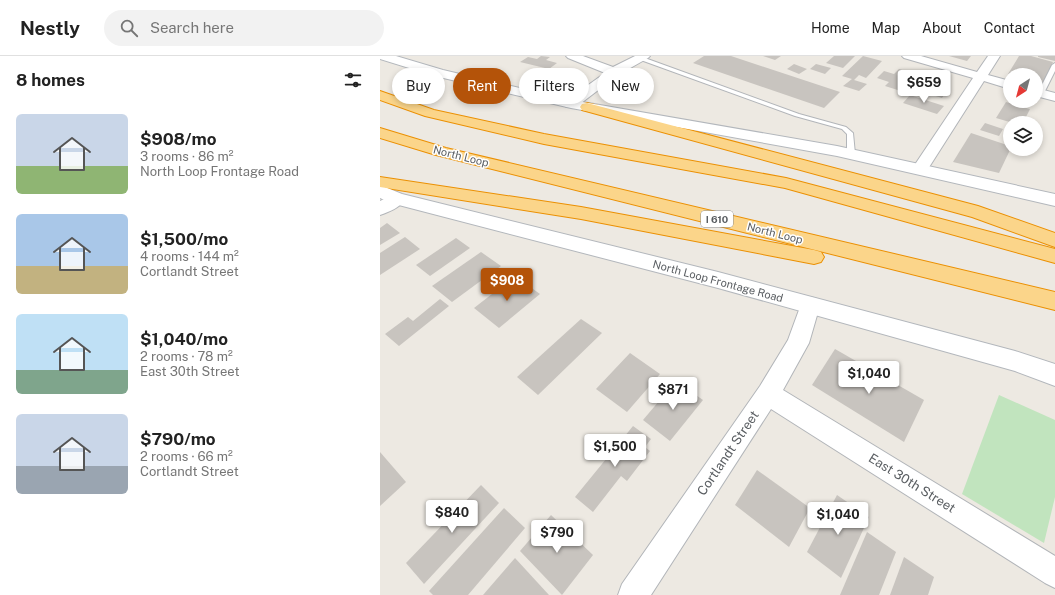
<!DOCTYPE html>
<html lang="en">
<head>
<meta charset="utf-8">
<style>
  :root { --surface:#fff; --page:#f2f2f2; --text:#222; --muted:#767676; --line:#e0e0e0; --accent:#b45309 }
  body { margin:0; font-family:"Public Sans",sans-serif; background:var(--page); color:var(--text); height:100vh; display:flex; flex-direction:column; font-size:15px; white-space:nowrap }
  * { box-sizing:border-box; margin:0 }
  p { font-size:13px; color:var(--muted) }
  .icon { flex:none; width:22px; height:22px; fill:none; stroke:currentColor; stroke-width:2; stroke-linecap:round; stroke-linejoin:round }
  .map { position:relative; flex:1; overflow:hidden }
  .side { display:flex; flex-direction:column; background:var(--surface); width:380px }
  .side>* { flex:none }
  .hud { position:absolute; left:12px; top:12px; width:380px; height:36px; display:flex; gap:8px }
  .needle { width:26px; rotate:216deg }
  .fabs { position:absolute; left:623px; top:12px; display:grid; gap:8px }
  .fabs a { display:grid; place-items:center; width:40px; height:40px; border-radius:50%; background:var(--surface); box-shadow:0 2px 6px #0003; font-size:20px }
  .price { position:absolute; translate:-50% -34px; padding:0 9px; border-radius:4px; background:#fff; color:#222; font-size:13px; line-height:26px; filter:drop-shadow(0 1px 2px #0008) }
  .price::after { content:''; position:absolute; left:50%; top:24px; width:12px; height:9px; margin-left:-6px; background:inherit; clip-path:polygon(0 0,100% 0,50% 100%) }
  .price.selected { background:var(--accent); color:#fff }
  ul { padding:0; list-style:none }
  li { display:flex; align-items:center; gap:12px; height:100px; padding:0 16px }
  li span { display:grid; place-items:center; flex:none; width:112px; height:80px; border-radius:6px; color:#555 }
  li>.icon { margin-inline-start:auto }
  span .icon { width:48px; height:48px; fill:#fffc; stroke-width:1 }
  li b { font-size:17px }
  h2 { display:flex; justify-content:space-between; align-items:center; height:48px; padding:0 16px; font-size:17px }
  .tag { padding:0 14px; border-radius:18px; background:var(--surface); box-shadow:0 2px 6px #0003; font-size:14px; line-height:36px }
  .tag.selected { background:var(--accent); color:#fff }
  header { display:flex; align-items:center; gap:24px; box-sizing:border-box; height:56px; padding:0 20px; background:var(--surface); border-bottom:1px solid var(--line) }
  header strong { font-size:19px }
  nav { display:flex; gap:22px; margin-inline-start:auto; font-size:14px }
  .search { width:280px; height:36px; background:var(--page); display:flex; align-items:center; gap:10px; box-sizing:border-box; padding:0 14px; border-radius:22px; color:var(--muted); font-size:15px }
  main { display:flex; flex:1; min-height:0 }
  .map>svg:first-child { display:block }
  .green { fill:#c1e4be }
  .building { fill:#c8c4bf }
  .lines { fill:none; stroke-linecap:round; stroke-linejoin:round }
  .service-casing { stroke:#b2b5b9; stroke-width:2 }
  .minor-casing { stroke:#b2b5b9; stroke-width:2 }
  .secondary-casing { stroke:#b3b7bc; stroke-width:2 }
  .motorway-casing { stroke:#eb9003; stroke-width:2 }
  .service { fill:#fff; fill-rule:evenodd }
  .minor { fill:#fff; fill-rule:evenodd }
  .secondary { fill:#fff; fill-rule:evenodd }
  .motorway { fill:#fbd58a; fill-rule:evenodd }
  .labels { text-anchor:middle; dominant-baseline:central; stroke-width:3; stroke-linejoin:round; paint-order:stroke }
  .shield { fill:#fff; stroke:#8c8e91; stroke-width:1 }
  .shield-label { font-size:10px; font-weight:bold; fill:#5a5e62 }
  .street-label { font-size:11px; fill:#5a5e62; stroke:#fff }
  .near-street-label { font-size:13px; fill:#5a5e62; stroke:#fff }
</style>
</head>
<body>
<header>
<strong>Nestly</strong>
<div class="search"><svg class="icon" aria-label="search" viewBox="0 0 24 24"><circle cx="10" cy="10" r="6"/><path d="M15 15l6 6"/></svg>Search here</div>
<nav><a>Home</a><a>Map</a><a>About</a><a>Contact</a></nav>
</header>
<main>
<section class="side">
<h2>8 homes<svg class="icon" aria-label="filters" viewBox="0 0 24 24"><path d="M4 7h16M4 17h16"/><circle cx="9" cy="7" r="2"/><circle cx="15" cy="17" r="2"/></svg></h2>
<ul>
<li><span style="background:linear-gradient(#c9d6e8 65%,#8fb573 0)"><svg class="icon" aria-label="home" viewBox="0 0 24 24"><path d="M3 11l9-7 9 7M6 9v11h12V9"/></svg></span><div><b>$908/mo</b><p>3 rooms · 86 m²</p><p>North Loop Frontage Road</p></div></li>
<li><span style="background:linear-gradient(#a9c7e8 65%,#c2b280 0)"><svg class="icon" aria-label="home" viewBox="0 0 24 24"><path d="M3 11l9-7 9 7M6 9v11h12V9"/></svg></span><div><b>$1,500/mo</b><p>4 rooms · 144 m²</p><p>Cortlandt Street</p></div></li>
<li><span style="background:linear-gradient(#bfe0f5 70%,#7fa58c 0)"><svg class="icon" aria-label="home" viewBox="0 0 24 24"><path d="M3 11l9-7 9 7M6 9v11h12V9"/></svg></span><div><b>$1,040/mo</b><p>2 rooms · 78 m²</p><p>East 30th Street</p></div></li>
<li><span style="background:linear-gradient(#c9d6e8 65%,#9aa5b1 0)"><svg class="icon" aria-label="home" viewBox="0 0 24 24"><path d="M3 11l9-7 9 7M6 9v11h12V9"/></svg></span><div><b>$790/mo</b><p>2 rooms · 66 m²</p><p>Cortlandt Street</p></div></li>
</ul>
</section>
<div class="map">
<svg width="675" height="539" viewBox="0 0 675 539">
  <rect width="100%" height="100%" fill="#ede9e2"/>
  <polygon class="green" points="619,339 675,364 675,441 664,487 582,438"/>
  <g class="building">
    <polygon points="161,0 170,1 166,4 177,7 169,13 140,6 148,1 157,3"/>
    <polygon points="324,0 351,0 460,36 444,52 313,7"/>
    <polygon points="383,0 401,0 395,4"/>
    <polygon points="454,0 475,0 463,12 446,7"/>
    <polygon points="483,0 502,5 486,22 479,19 474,24 487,28 479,35 463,30 472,23 462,20"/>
    <polygon points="569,0 591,0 587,5"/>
    <polygon points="639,0 651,0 673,6 663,28 656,26 656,19 628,18"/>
    <polygon points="658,0 675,0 675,5 658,1"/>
    <polygon points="414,8 427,13 419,18 407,13"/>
    <polygon points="436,8 451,12 445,18 430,13"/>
    <polygon points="519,13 540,19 524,36 505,30 509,26 497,22 504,15 514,18"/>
    <polygon points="542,23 570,31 562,42 534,33"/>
    <polygon points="530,39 564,50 557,58 523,47"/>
    <polygon points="626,46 650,53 643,67 633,67 616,62"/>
    <polygon points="605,67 623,73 619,80 600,74"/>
    <polygon points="591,77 630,90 630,94 619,117 573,106"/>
    <polygon points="7,167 20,177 0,189 0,172"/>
    <polygon points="25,181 40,193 0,219 0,197"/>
    <polygon points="76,182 90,192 50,220 36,209"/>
    <polygon points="101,196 121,210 72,246 52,230"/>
    <polygon points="135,220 160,238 119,272 94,252"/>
    <polygon points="60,243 69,250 19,290 5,278 28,261 33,265"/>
    <polygon points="201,263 222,277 158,339 137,321"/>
    <polygon points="455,293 544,344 524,386 432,329"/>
    <polygon points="250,297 280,318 247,356 216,333"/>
    <polygon points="296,325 323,344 290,385 263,364"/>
    <polygon points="253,370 271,383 265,391 270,395 247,425 241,420 213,456 195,441"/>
    <polygon points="0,396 26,426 0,450"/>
    <polygon points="377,414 430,452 409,491 355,449"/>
    <polygon points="101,429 119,447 44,528 26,507"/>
    <polygon points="457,439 489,461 461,522 427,496"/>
    <polygon points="124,452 145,472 88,539 53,539 49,535"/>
    <polygon points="171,459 213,499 182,539 140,495"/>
    <polygon points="487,476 516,496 499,539 460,539"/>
    <polygon points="524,501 554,521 548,539 510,539"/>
    <polygon points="135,502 169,539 103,539"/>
  </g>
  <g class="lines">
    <defs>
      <g id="service">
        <polygon points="258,1 262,1 419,58 466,71 473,77 475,98 471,100 467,98 467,78 462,73 415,60 258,3"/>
        <polygon points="675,7 675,15 664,37 659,38 658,37 672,9"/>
      </g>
      <g id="minor">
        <polygon points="186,0 203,0 233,11 255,0 270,0 268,2 238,19 196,51 186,51 184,48 186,45 225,17 188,2"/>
        <polygon points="522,0 541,0 597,16 608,0 620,0 608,19 630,25 630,33 604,25 546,116 540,118 534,116 532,113 593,22 524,2"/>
        <polygon points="656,32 675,37 675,45 656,40"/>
        <path d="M17 137 23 139 25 143C21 151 9 156 0 159V145Z"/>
        <polygon points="430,241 437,243 440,249 429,287 403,334 675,500 675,532 665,527 391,353 271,539 238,539 242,528 380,330 408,284 423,243"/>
      </g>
      <g id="secondary">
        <polygon points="0,0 16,0 63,14 191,44 457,90 675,138 675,150 457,100 191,52 55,20 0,3"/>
        <polygon points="0,129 22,138 338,216 635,295 675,308 675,330 635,315 338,232 11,147 0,142"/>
      </g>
      <g id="motorway">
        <polygon points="0,35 54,54 164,78 406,122 675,193 675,207 405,132 164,88 45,60 0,44"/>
        <polygon points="207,47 598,150 675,177 675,191 592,161 202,54 200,51 202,48"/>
        <polygon points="0,72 66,92 675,236 675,254 56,99 0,82"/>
        <polygon points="0,121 201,151 434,194 441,196 444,201 441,206 434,208 201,163 0,131"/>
      </g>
    </defs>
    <use href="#service" class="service-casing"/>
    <use href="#minor" class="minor-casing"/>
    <use href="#secondary" class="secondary-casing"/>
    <use href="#motorway" class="motorway-casing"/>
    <use href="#service" class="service"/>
    <use href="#minor" class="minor"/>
    <use href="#secondary" class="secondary"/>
    <use href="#motorway" class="motorway"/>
  </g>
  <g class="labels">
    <rect class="shield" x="321" y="155" width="32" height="16" rx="3"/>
    <g class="shield-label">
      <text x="337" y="163">I 610</text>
    </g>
    <g class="street-label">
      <text transform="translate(81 100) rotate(14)">North Loop</text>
      <text transform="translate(395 177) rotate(14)">North Loop</text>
      <text transform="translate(338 225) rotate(15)">North Loop Frontage Road</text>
    </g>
    <g class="near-street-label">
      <text transform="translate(348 397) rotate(-56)">Cortlandt Street</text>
      <text transform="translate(532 427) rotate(32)">East 30th Street</text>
    </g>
  </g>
</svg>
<div class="fabs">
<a><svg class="needle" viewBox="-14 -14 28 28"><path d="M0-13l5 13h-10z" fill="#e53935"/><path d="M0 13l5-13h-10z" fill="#767676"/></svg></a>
<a><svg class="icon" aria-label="layers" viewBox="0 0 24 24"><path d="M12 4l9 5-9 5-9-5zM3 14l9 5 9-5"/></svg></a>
</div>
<b class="price" style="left:544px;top:48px">$659</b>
<b class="price selected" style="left:127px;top:246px">$908</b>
<b class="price" style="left:489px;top:339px">$1,040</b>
<b class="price" style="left:293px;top:355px">$871</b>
<b class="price" style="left:235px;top:412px">$1,500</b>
<b class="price" style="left:72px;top:478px">$840</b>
<b class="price" style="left:458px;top:480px">$1,040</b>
<b class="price" style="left:177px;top:498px">$790</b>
<div class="hud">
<a class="tag">Buy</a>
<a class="tag selected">Rent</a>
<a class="tag">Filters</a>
<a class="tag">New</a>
</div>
</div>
</main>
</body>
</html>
